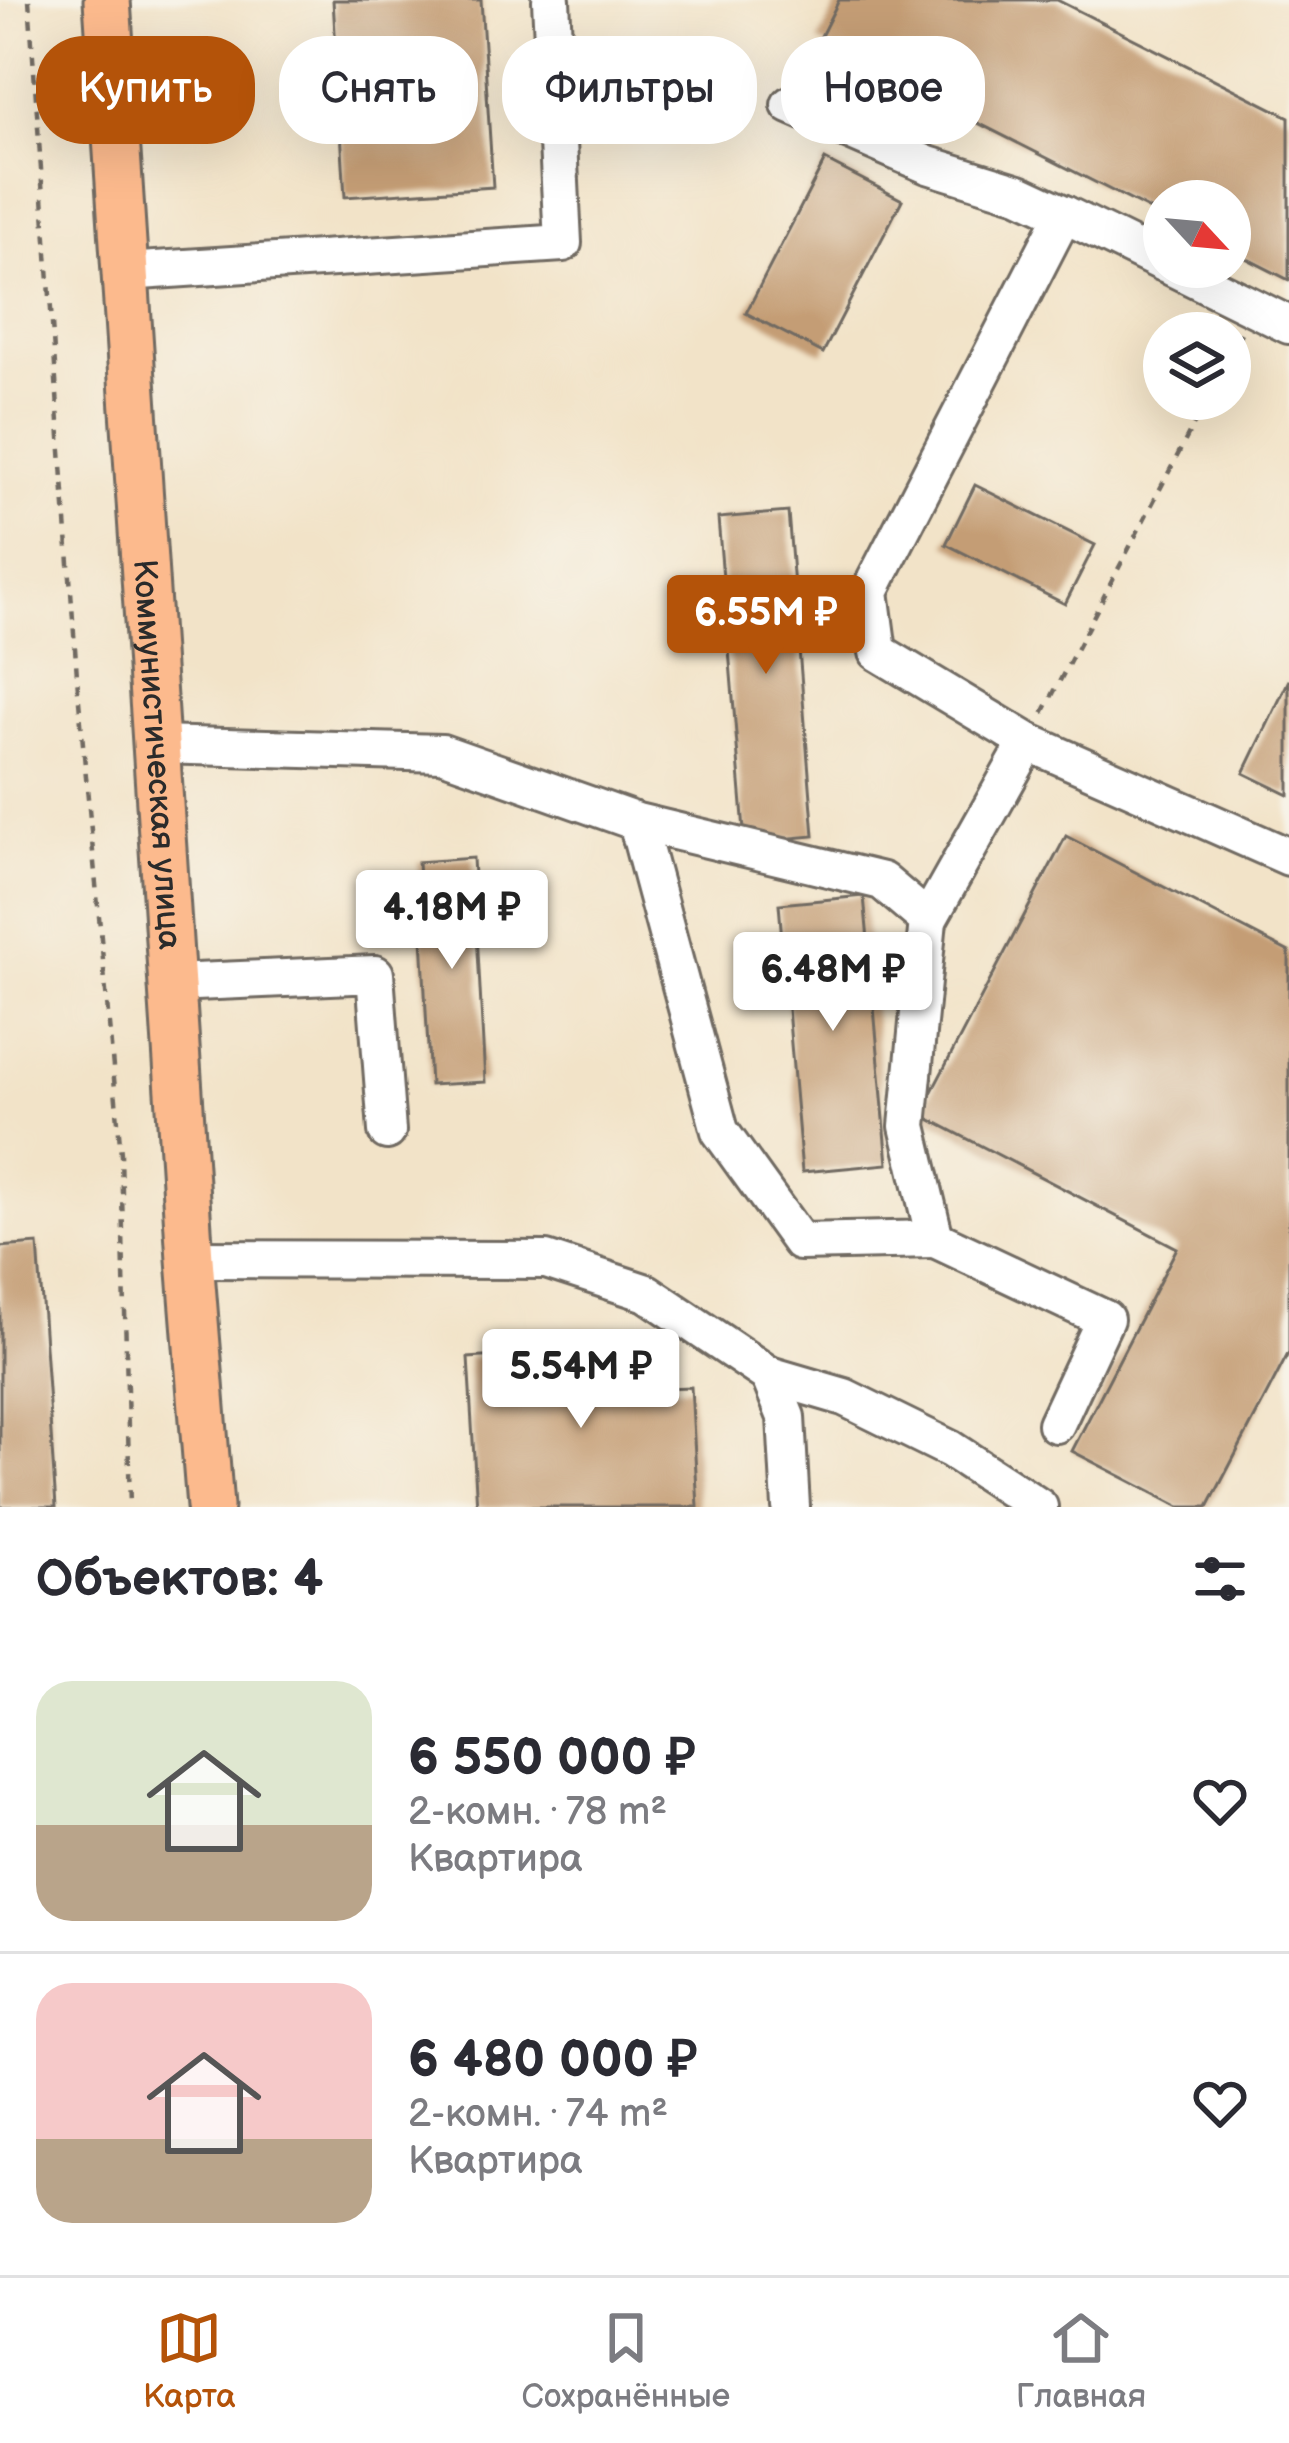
<!DOCTYPE html>
<html lang="ru">
<head>
<meta charset="utf-8">
<style>
  :root { --surface:#fff; --page:#f7f7f7; --text:#2b2b33; --muted:#7c7c81; --line:#e1e1e2; --accent:#b45309 }
  body { margin:0; font-family:"Balsamiq Sans",sans-serif; background:var(--page); color:var(--text); height:100vh; display:flex; flex-direction:column; font-size:45px; white-space:nowrap }
  * { box-sizing:border-box; margin:0 }
  p { font-size:39px; color:var(--muted) }
  .icon { flex:none; width:66px; height:66px; fill:none; stroke:currentColor; stroke-width:2; stroke-linecap:round; stroke-linejoin:round }
  .map { position:relative; height:1507px; overflow:hidden }
  .drawer { display:flex; flex-direction:column; background:var(--surface); flex:1 }
  .drawer>* { flex:none }
  .banner { position:absolute; left:36px; top:36px; width:1218px; height:108px; display:flex; gap:24px }
  .needle { width:78px; rotate:116deg }
  .buttons { position:absolute; left:1143px; top:180px; display:grid; gap:24px }
  .buttons a { display:grid; place-items:center; width:108px; height:108px; border-radius:50%; background:var(--surface); box-shadow:0 12px 48px #0002; font-size:60px }
  .price { position:absolute; translate:-50% -102px; padding:0 27px; border-radius:12px; background:#fff; color:#222; font-size:39px; line-height:78px; filter:drop-shadow(0 3px 6px #0008) }
  .price::after { content:''; position:absolute; left:50%; top:72px; width:36px; height:27px; margin-left:-18px; background:inherit; clip-path:polygon(0 0,100% 0,50% 100%) }
  .price.selected { background:var(--accent); color:#fff }
  ul { padding:0; list-style:none }
  li { display:flex; align-items:center; gap:36px; height:300px; padding:0 36px }
  li+li { border-top:3px solid var(--line) }
  li span { display:grid; place-items:center; flex:none; width:336px; height:240px; border-radius:36px; color:#555 }
  li>.icon { margin-inline-start:auto }
  span .icon { width:144px; height:144px; fill:#fffc; stroke-width:1 }
  li b { font-size:51px }
  h2 { display:flex; justify-content:space-between; align-items:center; height:144px; padding:0 36px; font-size:51px }
  .chip { padding:0 42px; border-radius:48px; background:var(--surface); box-shadow:0 12px 48px #0002; font-size:42px; line-height:108px }
  .chip.selected { background:var(--accent); color:#fff }
  .dock { display:flex; justify-content:space-around; align-items:center; height:168px; border-top:3px solid var(--line); background:var(--surface); font-size:33px; color:var(--muted) }
  .dock a { display:grid; justify-items:center; gap:6px }
  .dock .selected { color:var(--accent) }
  .map>svg:first-child { display:block }
  .building { fill:#c49d75 }
  .lines { fill:none; stroke-linecap:round; stroke-linejoin:round }
  .minor-casing { stroke:#716b62; stroke-width:42 }
  .major-casing { stroke:#716b62; stroke-width:51 }
  .path { stroke:#716b62; stroke-width:4.5; stroke-dasharray:9 9; stroke-linecap:butt }
  .minor { stroke:#fff; stroke-width:36 }
  .major { stroke:#fcba8d; stroke-width:45 }
  .labels { text-anchor:middle; dominant-baseline:central; stroke-width:10; stroke-linejoin:round; paint-order:stroke }
  .street-label { font-size:33px; fill:#2b2b2b; stroke:#f7f3e8 }
</style>
</head>
<body>
<div class="map">
<svg width="1289" height="1507" viewBox="0 0 1289 1507">
  <rect width="100%" height="100%" fill="#f7f3e8"/>
  <filter id="ink" filterUnits="userSpaceOnUse"><feTurbulence type="fractalNoise" baseFrequency=".00833" numOctaves="2"/><feDisplacementMap in="SourceGraphic" scale="24" xChannelSelector="R" yChannelSelector="G"/><feConvolveMatrix kernelMatrix="1 2 1 2 8 2 1 2 1" color-interpolation-filters="sRGB"/></filter>
  <filter id="wash" filterUnits="userSpaceOnUse"><feTurbulence type="fractalNoise" baseFrequency=".004" numOctaves="4" result="noise"/><feDisplacementMap in="SourceGraphic" scale="48" xChannelSelector="R" yChannelSelector="G"/><feGaussianBlur stdDeviation="2.7" result="paint"/><feColorMatrix in="noise" values="0 0 0 0 0 0 0 0 0 0 0 0 0 0 0 0 0 1.4 0 .05"/><feComposite in="paint" operator="in"/></filter>
  <g filter="url(#wash)">
    <rect width="100%" height="100%" fill="#f2e3c8"/>
    <g id="blocks">
      <g class="building">
        <polygon points="333,0 481,0 493,187 345,197"/>
        <polygon points="839,0 1057,0 1289,117 1289,280 1230,250 1230,201 1164,201 1164,217 818,42"/>
        <polygon points="825,160 902,200 823,353 746,313"/>
        <polygon points="975,485 1095,545 1065,604 946,544"/>
        <polygon points="788,512 814,836 745,842 718,518"/>
        <polygon points="1289,680 1289,795 1244,773"/>
        <polygon points="1066,836 1289,952 1289,1352 1208,1507 1180,1507 1072,1451 1177,1248 920,1114"/>
        <polygon points="473,858 485,1082 430,1085 418,862"/>
        <polygon points="864,896 888,1164 802,1172 779,904"/>
        <polygon points="38,1244 56,1507 0,1507 0,1247"/>
        <polygon points="661,1346 663,1388 691,1387 698,1507 477,1507 468,1358"/>
      </g>
    </g>
  </g>
  <g filter="url(#ink)">
    <use href="#blocks" fill-opacity="0" stroke="#716b62" stroke-width="3"/>
    <g class="lines">
      <defs>
        <g id="minor">
          <polyline points="790,105 928,165 1019,193 1064,214"/>
          <polyline points="1164,263 1064,214 870,591 878,652 1028,742 1289,857"/>
          <polyline points="1172,267 1289,325"/>
          <polyline points="125,272 563,243 551,0"/>
          <polyline points="157,745 442,753 637,822 720,1131 800,1242 935,1239 908,1126 928,920 882,881 637,822"/>
          <polyline points="928,920 1028,742"/>
          <polyline points="172,983 375,974 387,1131"/>
          <polyline points="935,1239 1105,1319 1056,1424"/>
          <polyline points="190,1259 546,1260 647,1293 769,1375 786,1417 791,1507"/>
          <polyline points="769,1375 844,1397 950,1449 1039,1507"/>
        </g>
        <g id="major">
          <path id="s1" d="M107 0 190 1259 210 1507"/>
        </g>
      </defs>
      <use href="#minor" class="minor-casing"/>
      <use href="#major" class="major-casing"/>
      <g class="path">
        <polyline points="29,0 78,690 121,1154 130,1507"/>
        <polyline points="1230,354 1241,333"/>
        <polyline points="1043,713 1207,399"/>
      </g>
      <use href="#minor" class="minor"/>
      <use href="#major" class="major"/>
    </g>
  </g>
  <g class="labels">
    <g class="street-label">
      <text stroke="none"><textPath href="#s1" startOffset="756">Коммунистическая улица</textPath></text>
    </g>
  </g>
</svg>
<div class="buttons">
<a><svg class="needle" viewBox="-14 -14 28 28"><path d="M0-13l5 13h-10z" fill="#e53935"/><path d="M0 13l5-13h-10z" fill="#7c7c81"/></svg></a>
<a><svg class="icon" aria-label="layers" viewBox="0 0 24 24"><path d="M12 4l9 5-9 5-9-5zM3 14l9 5 9-5"/></svg></a>
</div>
<b class="price selected" style="left:766px;top:677px">6.55M ₽</b>
<b class="price" style="left:452px;top:972px">4.18M ₽</b>
<b class="price" style="left:833px;top:1034px">6.48M ₽</b>
<b class="price" style="left:581px;top:1431px">5.54M ₽</b>
<div class="banner">
<a class="chip selected">Купить</a>
<a class="chip">Снять</a>
<a class="chip">Фильтры</a>
<a class="chip">Новое</a>
</div>
</div>
<section class="drawer">
<h2>Объектов: 4<svg class="icon" aria-label="filters" viewBox="0 0 24 24"><path d="M4 7h16M4 17h16"/><circle cx="9" cy="7" r="2"/><circle cx="15" cy="17" r="2"/></svg></h2>
<ul>
<li><span style="background:linear-gradient(#dfe7d0 60%,#b9a48a 0)"><svg class="icon" aria-label="home" viewBox="0 0 24 24"><path d="M3 11l9-7 9 7M6 9v11h12V9"/></svg></span><div><b>6 550 000 ₽</b><p>2-комн. · 78 m²</p><p>Квартира</p></div><svg class="icon" aria-label="heart" viewBox="0 0 24 24"><path d="M12 20l-8-8c-3-5 5-10 8-4 3-6 11-1 8 4z"/></svg></li>
<li><span style="background:linear-gradient(#f6c9c9 65%,#b9a48a 0)"><svg class="icon" aria-label="home" viewBox="0 0 24 24"><path d="M3 11l9-7 9 7M6 9v11h12V9"/></svg></span><div><b>6 480 000 ₽</b><p>2-комн. · 74 m²</p><p>Квартира</p></div><svg class="icon" aria-label="heart" viewBox="0 0 24 24"><path d="M12 20l-8-8c-3-5 5-10 8-4 3-6 11-1 8 4z"/></svg></li>
</ul>
</section>
<nav class="dock">
<a class="selected"><svg class="icon" aria-label="map" viewBox="0 0 24 24"><path d="M3 6l6-2 6 2 6-2v14l-6 2-6-2-6 2zM9 4v14M15 6v14"/></svg>Карта</a>
<a><svg class="icon" aria-label="saved" viewBox="0 0 24 24"><path d="M7 4h10v16l-5-4-5 4z"/></svg>Сохранённые</a>
<a><svg class="icon" aria-label="home" viewBox="0 0 24 24"><path d="M3 11l9-7 9 7M6 9v11h12V9"/></svg>Главная</a>
</nav>
</body>
</html>
